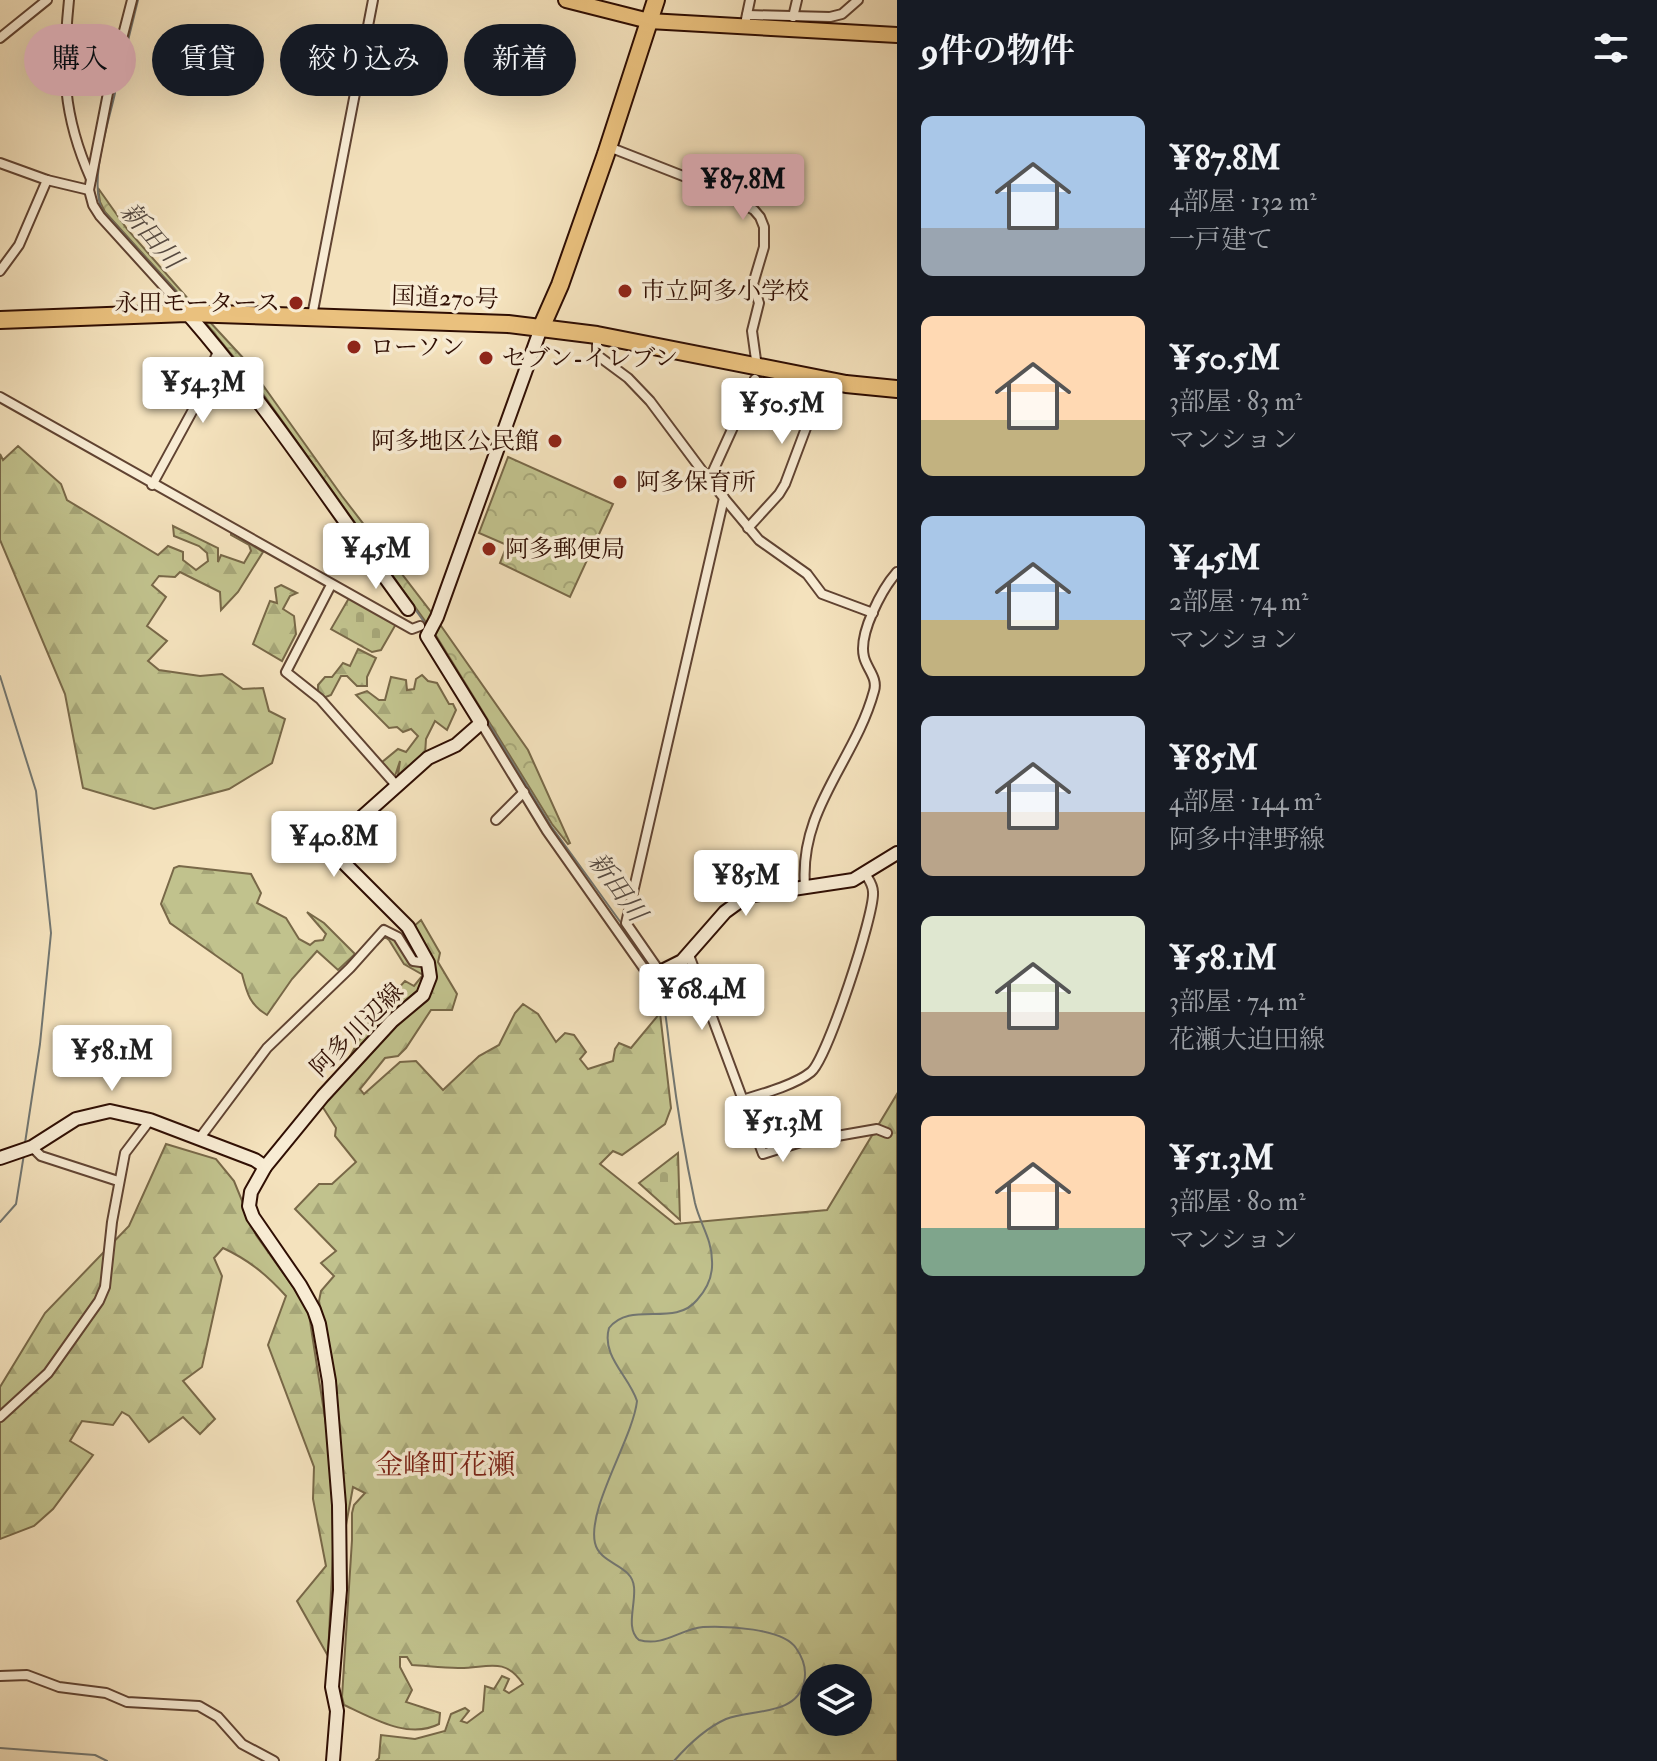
<!DOCTYPE html>
<html lang="ja">
<head>
<meta charset="utf-8">
<style>
  :root { --surface:#171b24; --page:#242831; --text:#f1f3f6; --muted:#9ea1a6; --accent:#c59692 }
  body { margin:0; font-family:"IM FELL Double Pica","Noto Serif JP",serif; background:var(--page); color:var(--text); height:100vh; display:flex; flex-direction:column; font-size:30px; white-space:nowrap }
  * { box-sizing:border-box; margin:0 }
  p { font-size:26px; color:var(--muted) }
  .icon { flex:none; width:44px; height:44px; fill:none; stroke:currentColor; stroke-width:2; stroke-linecap:round; stroke-linejoin:round }
  .map { position:relative; flex:1; overflow:hidden }
  .drawer { display:flex; flex-direction:column; background:var(--surface); width:760px }
  .drawer>* { flex:none }
  .hud { position:absolute; left:24px; top:24px; width:752px; height:72px; display:flex; gap:16px }
  .buttons { position:absolute; left:800px; top:1664px; display:grid; gap:16px }
  .buttons a { display:grid; place-items:center; width:72px; height:72px; border-radius:50%; background:var(--surface); box-shadow:0 8px 32px #0002; font-size:40px }
  .price { position:absolute; translate:-50% -68px; padding:0 18px; border-radius:8px; background:#fff; color:#222; font-size:26px; line-height:52px; filter:drop-shadow(0 2px 4px #0008) }
  .price::after { content:''; position:absolute; left:50%; top:48px; width:24px; height:18px; margin-left:-12px; background:inherit; clip-path:polygon(0 0,100% 0,50% 100%) }
  .price.on { background:var(--accent); color:#111 }
  ul { padding:0; list-style:none }
  li { display:flex; align-items:center; gap:24px; height:200px; padding:0 24px }
  li span { display:grid; place-items:center; flex:none; width:224px; height:160px; border-radius:12px; color:#555 }
  li>.icon { margin-inline-start:auto }
  span .icon { width:96px; height:96px; fill:#fffc; stroke-width:1 }
  li b { font-size:34px }
  h2 { display:flex; justify-content:space-between; align-items:center; height:96px; padding:0 24px; font-size:34px }
  .chip { padding:0 28px; border-radius:36px; background:var(--surface); box-shadow:0 8px 32px #0002; font-size:28px; line-height:72px }
  .chip.on { background:var(--accent); color:#111 }
  main { display:flex; flex:1; min-height:0 }
  .map>svg:first-child { display:block }
  .forest { fill:url(#forest-firs); stroke:#786848; stroke-width:2; fill-rule:evenodd }
  .cemetery { fill:url(#cemetery-stones); stroke:#786848; stroke-width:2 }
  .park { fill:url(#park-crowns); stroke:#786848; stroke-width:2 }
  .lines { fill:none; stroke-linecap:round; stroke-linejoin:round }
  .stream { stroke:#727671; stroke-width:2 }
  .street-casing { stroke:#604332; stroke-width:12 }
  .secondary-casing { stroke:#2f0e03; stroke-width:16 }
  .primary-casing { stroke:#2f0e03; stroke-width:18 }
  .highway-casing { stroke:#2f0e03; stroke-width:20 }
  .street { stroke:#f8ecd4; stroke-width:8 }
  .secondary { stroke:#f8ecd4; stroke-width:12 }
  .primary { stroke:#eac17e; stroke-width:14 }
  .highway { stroke:#eac17e; stroke-width:16 }
  .poi-dot { fill:#8f2418; stroke:#f8ecd4; stroke-width:3 }
  .labels { text-anchor:middle; dominant-baseline:central; stroke-width:7; stroke-linejoin:round; paint-order:stroke }
  .poi-label { font-size:24px; fill:#2f0e03; stroke:#f8ecd4; text-anchor:start }
  .street-label { font-size:24px; fill:#2f0e03; stroke:#f8ecd4 }
  .water-label { font-size:26px; font-style:italic; fill:#564b43; stroke:#f8ecd4 }
  .quarter-label { font-size:28px; fill:#7a1f14; stroke:#f8ecd4 }
</style>
</head>
<body>
<main>
<div class="map">
<svg width="897" height="1761" viewBox="0 0 897 1761">
  <defs>
    <pattern id="forest-firs" width="22" height="20" patternUnits="userSpaceOnUse" patternTransform="scale(2)"><rect width="22" height="20" fill="#c1c28d"/><path d="M5 1l3.5 6h-7zM16 11l3.5 6h-7z" fill="#a6a678"/></pattern>
    <pattern id="cemetery-stones" width="16" height="16" patternUnits="userSpaceOnUse" patternTransform="scale(2)"><rect width="16" height="16" fill="#c1c28d"/><path d="M2 7V4a2 2 0 0 1 4 0v3zM10 15v-3a2 2 0 0 1 4 0v3z" fill="#a6a678"/></pattern>
    <pattern id="park-crowns" width="20" height="18" patternUnits="userSpaceOnUse" patternTransform="scale(2)"><rect width="20" height="18" fill="#c1c28d"/><path d="M2 6a3 3 0 1 1 6 0M12 15a3 3 0 1 1 6 0" fill="none" stroke="#a6a678"/></pattern>
  </defs>
  <rect width="100%" height="100%" fill="#f4e2bd"/>
  <filter id="stains"><feTurbulence type="fractalNoise" baseFrequency=".0025" numOctaves="4"/><feColorMatrix values="0 0 0 0 .2 0 0 0 0 .09 0 0 0 0 .02 0 0 0 .5 -.17"/></filter>
  <radialGradient id="worn" r=".72"><stop offset=".6" stop-color="#630" stop-opacity="0"/><stop offset="1" stop-color="#630" stop-opacity=".3"/></radialGradient>
  <g class="forest">
    <path d="M154 363 166 371 170 365 199 390 190 409 171 386 167 398C152 391 154 377 154 363Z"/>
    <polygon points="18,446 61,484 67,500 158,555 168,546 183,552 183,560 196,570 208,561 207,553 199,546 174,536 173,526 218,548 218,562 221,555 244,563 251,551 249,545 231,535 231,532 263,552 238,592 221,610 220,592 180,572 175,577 159,576 152,585 166,597 147,626 167,641 148,661 159,670 200,676 222,674 243,689 263,688 269,711 285,719 272,763 229,789 154,809 83,788 65,694 0,540 0,454 3,460"/>
    <polygon points="281,585 297,593 290,596 283,609 294,616 296,634 282,661 253,644 270,601 277,603 275,588"/>
    <polygon points="358,649 376,658 367,677 367,686 357,686 347,676 341,676 331,695 323,698 318,694 318,685 325,677 332,677 343,663 350,666"/>
    <polygon points="422,675 428,681 437,683 449,704 453,704 456,710 447,730 435,721 426,739 425,755 398,775 400,761 394,779 381,763 398,749 406,752 418,736 411,729 403,732 397,727 389,728 356,695 367,691 379,700 385,700 391,677 406,680 407,690 414,689 416,679"/>
    <path d="M179 866 251 874 261 893 257 903 286 918 299 939 310 945 315 941 323 940 326 934 307 912 324 923 355 954 338 970 317 951 292 979 267 1015C249 1004 247 993 242 974L170 923 161 904 174 868Z"/>
    <path d="M421 920 440 953 438 962 457 994 452 1010H431L406 1048 398 1056 385 1058 360 1089 364 1094 400 1062 416 1061 443 1090 479 1056 499 1045 515 1013 523 1004 538 1014 556 1042 565 1033 574 1035 586 1052 580 1059 588 1069 613 1061 615 1049 619 1043 631 1048 660 1013 671 1108 665 1124 622 1155 613 1151 600 1164 675 1224 827 1210 897 1094V1761H376L379 1758 381 1735 415 1739 445 1731 451 1714 465 1708 469 1711 461 1721 467 1723 483 1711 485 1686 494 1689 502 1676 509 1679 504 1690 509 1693 523 1684C504 1655 485 1669 458 1668 443 1668 428 1666 412 1665L407 1657H400V1667L412 1690 406 1702 440 1713 439 1724C408 1740 373 1718 344 1705L342 1697 352 1540V1513L354 1505 365 1493 353 1487 344 1536 338 1410 319 1301 321 1291 334 1276 321 1263 336 1251 295 1209 319 1184H332L356 1162 335 1136 336 1128 322 1106 372 1017 405 981 414 986 423 975 404 964 389 940 385 937 378 944 376 942 385 933 389 934 425 967 413 927ZM814 1678H858V1722H814Z"/>
    <path d="M166 1144 216 1159 234 1181 256 1235 308 1308 331 1457 334 1531 328 1656 297 1601 326 1566 313 1499 314 1467 268 1345 286 1296C267 1275 249 1260 223 1248L214 1258 222 1276 202 1367 183 1381 215 1419 200 1434 183 1417 149 1442 129 1416 122 1412 113 1425 82 1421 70 1441 93 1455 53 1509 34 1526 0 1539V1387L45 1313 129 1226Z"/>
  </g>
  <g class="cemetery">
    <polygon points="349,598 396,624 381,650 372,652 331,629"/>
    <polygon points="678,1153 680,1220 639,1183"/>
  </g>
  <g class="park">
    <polygon points="98,188 127,229 191,302 189,305 105,212 100,202"/>
    <polygon points="209,321 245,360 342,496 431,612 432,619 428,625 258,387 205,322"/>
    <polygon points="508,457 613,504 570,597 500,563 507,545 479,533"/>
    <polygon points="439,623 528,750 570,843 568,844 552,824 435,634"/>
  </g>
  <g class="lines">
    <g class="stream">
      <polyline points="120,73 138,0"/>
      <path d="M115 93C108 125 89 180 102 210L187 304"/>
      <polyline points="205,325 252,381 292,437"/>
      <polyline points="373,550 427,626"/>
      <polyline points="0,676 36,791 51,933 40,1044 25,1143"/>
      <polyline points="486,719 551,826 624,927"/>
      <path d="M656 976C666 1003 667 1030 671 1059 677 1107 685 1156 695 1203 700 1224 712 1239 712 1261 713 1276 707 1289 697 1300 674 1328 631 1300 609 1328 601 1356 629 1376 637 1401 633 1438 587 1508 595 1543 600 1565 632 1564 634 1587 636 1604 625 1629 639 1640 664 1647 680 1629 703 1627 726 1626 783 1628 796 1648 803 1658 807 1670 804 1682 797 1716 751 1709 726 1719 706 1728 688 1745 674 1761"/>
      <polyline points="0,1222 16,1204 24,1154"/>
      <polyline points="0,1748 95,1755 107,1761"/>
    </g>
    <defs>
      <g id="street">
        <path d="M69 0C62 69 62 114 91 179"/>
        <polyline points="132,0 108,93 89,190 93,205 100,216 187,312"/>
        <polyline points="747,15 830,17 842,14 858,0"/>
        <polyline points="793,17 797,0"/>
        <polyline points="746,19 750,0"/>
        <polyline points="0,38 47,0"/>
        <polyline points="609,147 706,185 754,210 760,217 764,227 764,247 753,284 759,303 752,331 757,367"/>
        <polyline points="0,163 47,180 89,190"/>
        <polyline points="0,271 19,245 47,180"/>
        <polyline points="312,316 373,0"/>
        <polyline points="597,335 597,355 628,378 650,401 709,480 759,540 807,574 822,594 873,613"/>
        <polyline points="0,397 412,629 420,626"/>
        <polyline points="709,480 755,379"/>
        <polyline points="152,485 194,408 219,349"/>
        <polyline points="748,528 779,494 785,484 809,420 808,394 789,392 754,381"/>
        <polyline points="331,585 286,672 320,699 396,785"/>
        <polyline points="481,723 547,831 645,970 649,973 660,972 626,923 724,498"/>
        <polyline points="496,820 524,792"/>
        <path d="M805 886C799 808 855 761 874 691 878 678 867 669 864 657 858 634 882 589 897 572"/>
        <polyline points="689,955 763,1154 820,1136 837,1136 877,1129 887,1133"/>
        <path d="M742 1100C762 1094 795 1085 811 1072 827 1059 875 913 873 892 873 885 869 880 866 875"/>
        <polyline points="199,1139 267,1048 350,968 384,930 398,937 413,961 428,963"/>
        <polyline points="32,1147 41,1156 118,1181"/>
        <polyline points="0,1417 48,1373 99,1301 105,1287 112,1222 125,1153 150,1120"/>
        <polyline points="0,1676 27,1675 59,1687 106,1693 127,1702 199,1706 218,1717 242,1744 274,1761"/>
      </g>
      <g id="secondary">
        <path d="M187 313C268 406 335 510 408 609"/>
        <polyline points="660,972 682,961 725,912 747,896 853,880 897,853"/>
        <polyline points="0,1158 32,1147 76,1119 110,1111 150,1120 255,1160 265,1167"/>
        <path d="M333 1761 337 1711 332 1687 340 1590 339 1505 329 1381 319 1324 314 1310 300 1285 253 1217 249 1206 251 1192 265 1167 323 1096 392 1021 423 995 430 977 428 963 408 927 344 863C336 853 335 844 343 834L428 758 456 745 481 723 427 636 437 617 541 328"/>
      </g>
      <polyline id="primary" points="566,0 649,21 897,35"/>
      <g id="highway">
        <polyline points="0,320 187,313 508,324 597,335 846,384 897,389"/>
        <polyline points="541,328 560,285 606,154 656,0"/>
      </g>
    </defs>
    <use href="#street" class="street-casing"/>
    <use href="#secondary" class="secondary-casing"/>
    <use href="#primary" class="primary-casing"/>
    <use href="#highway" class="highway-casing"/>
    <use href="#street" class="street"/>
    <use href="#secondary" class="secondary"/>
    <use href="#primary" class="primary"/>
    <use href="#highway" class="highway"/>
  </g>
  <g class="poi-dot">
    <circle cx="625" cy="291" r="8"/>
    <circle cx="296" cy="303" r="8"/>
    <circle cx="354" cy="347" r="8"/>
    <circle cx="486" cy="358" r="8"/>
    <circle cx="555" cy="441" r="8"/>
    <circle cx="620" cy="482" r="8"/>
    <circle cx="489" cy="549" r="8"/>
  </g>
  <g class="labels">
    <g class="poi-label">
      <text x="641" y="291">市立阿多小学校</text>
      <text x="280" y="303" text-anchor="end">永田モータース</text>
      <text x="370" y="347">ローソン</text>
      <text x="502" y="358">セブン-イレブン</text>
      <text x="539" y="441" text-anchor="end">阿多地区公民館</text>
      <text x="636" y="482">阿多保育所</text>
      <text x="505" y="549">阿多郵便局</text>
    </g>
    <g class="street-label">
      <text transform="translate(445 298) rotate(2)">国道270号</text>
      <text transform="translate(357 1030) rotate(-45)">阿多川辺線</text>
    </g>
    <g class="water-label">
      <text transform="translate(151 236) rotate(49)">新田川</text>
      <text transform="translate(617 887) rotate(54)">新田川</text>
    </g>
    <g class="quarter-label">
      <text x="445" y="1465">金峰町花瀬</text>
    </g>
  </g>
  <rect width="100%" height="100%" filter="url(#stains)"/>
  <rect width="100%" height="100%" fill="url(#worn)"/>
</svg>
<div class="buttons">
<a><svg class="icon" aria-label="layers" viewBox="0 0 24 24"><path d="M12 4l9 5-9 5-9-5zM3 14l9 5 9-5"/></svg></a>
</div>
<b class="price on" style="left:743px;top:222px">¥87.8M</b>
<b class="price" style="left:203px;top:425px">¥54.3M</b>
<b class="price" style="left:782px;top:446px">¥50.5M</b>
<b class="price" style="left:376px;top:591px">¥45M</b>
<b class="price" style="left:334px;top:879px">¥40.8M</b>
<b class="price" style="left:746px;top:918px">¥85M</b>
<b class="price" style="left:702px;top:1032px">¥68.4M</b>
<b class="price" style="left:112px;top:1093px">¥58.1M</b>
<b class="price" style="left:783px;top:1164px">¥51.3M</b>
<div class="hud">
<a class="chip on">購入</a>
<a class="chip">賃貸</a>
<a class="chip">絞り込み</a>
<a class="chip">新着</a>
</div>
</div>
<section class="drawer">
<h2>9件の物件<svg class="icon" aria-label="filters" viewBox="0 0 24 24"><path d="M4 7h16M4 17h16"/><circle cx="9" cy="7" r="2"/><circle cx="15" cy="17" r="2"/></svg></h2>
<ul>
<li><span style="background:linear-gradient(#a9c7e8 70%,#9aa5b1 0)"><svg class="icon" aria-label="home" viewBox="0 0 24 24"><path d="M3 11l9-7 9 7M6 9v11h12V9"/></svg></span><div><b>¥87.8M</b><p>4部屋 · 132 m²</p><p>一戸建て</p></div></li>
<li><span style="background:linear-gradient(#ffd9b3 65%,#c2b280 0)"><svg class="icon" aria-label="home" viewBox="0 0 24 24"><path d="M3 11l9-7 9 7M6 9v11h12V9"/></svg></span><div><b>¥50.5M</b><p>3部屋 · 83 m²</p><p>マンション</p></div></li>
<li><span style="background:linear-gradient(#a9c7e8 65%,#c2b280 0)"><svg class="icon" aria-label="home" viewBox="0 0 24 24"><path d="M3 11l9-7 9 7M6 9v11h12V9"/></svg></span><div><b>¥45M</b><p>2部屋 · 74 m²</p><p>マンション</p></div></li>
<li><span style="background:linear-gradient(#c9d6e8 60%,#b9a48a 0)"><svg class="icon" aria-label="home" viewBox="0 0 24 24"><path d="M3 11l9-7 9 7M6 9v11h12V9"/></svg></span><div><b>¥85M</b><p>4部屋 · 144 m²</p><p>阿多中津野線</p></div></li>
<li><span style="background:linear-gradient(#dfe7d0 60%,#b9a48a 0)"><svg class="icon" aria-label="home" viewBox="0 0 24 24"><path d="M3 11l9-7 9 7M6 9v11h12V9"/></svg></span><div><b>¥58.1M</b><p>3部屋 · 74 m²</p><p>花瀬大迫田線</p></div></li>
<li><span style="background:linear-gradient(#ffd9b3 70%,#7fa58c 0)"><svg class="icon" aria-label="home" viewBox="0 0 24 24"><path d="M3 11l9-7 9 7M6 9v11h12V9"/></svg></span><div><b>¥51.3M</b><p>3部屋 · 80 m²</p><p>マンション</p></div></li>
</ul>
</section>
</main>
</body>
</html>
